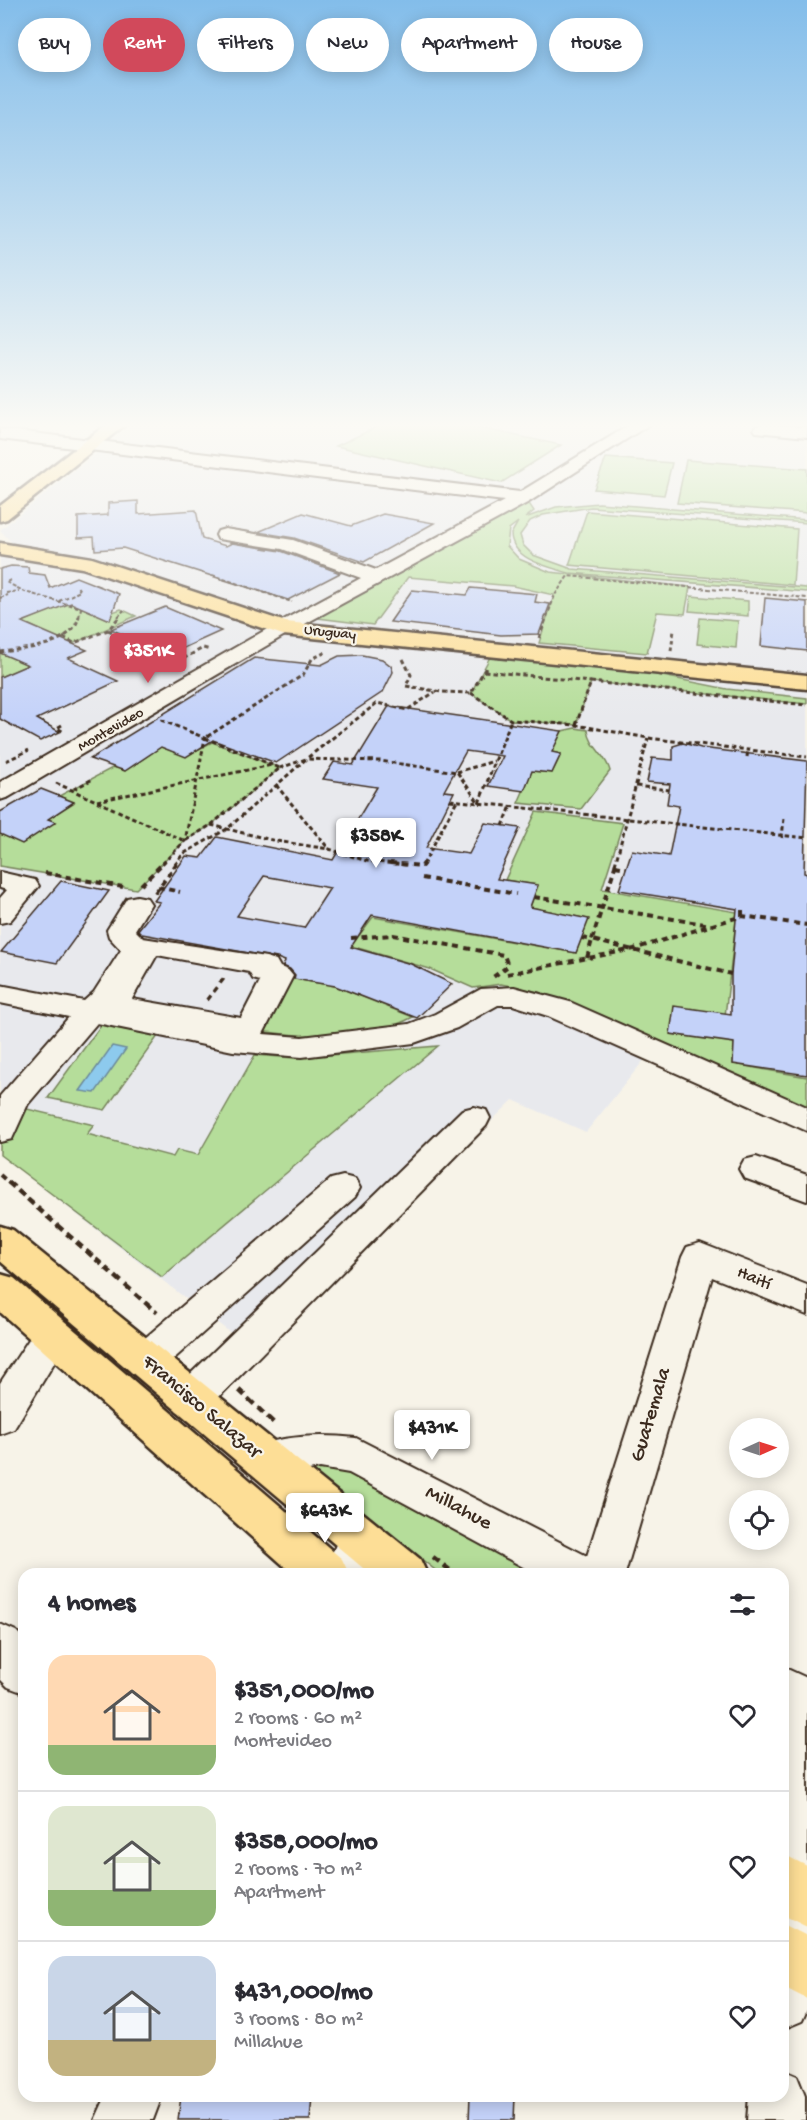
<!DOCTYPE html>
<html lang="en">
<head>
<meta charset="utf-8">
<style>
  :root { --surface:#fff; --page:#f2f2f3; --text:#2b2b33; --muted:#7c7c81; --line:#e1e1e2; --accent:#d1495b }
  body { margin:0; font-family:"Gochi Hand",sans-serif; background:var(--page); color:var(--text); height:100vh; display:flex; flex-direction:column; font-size:22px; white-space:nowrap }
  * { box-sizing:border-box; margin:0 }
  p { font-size:20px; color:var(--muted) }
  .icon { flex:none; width:33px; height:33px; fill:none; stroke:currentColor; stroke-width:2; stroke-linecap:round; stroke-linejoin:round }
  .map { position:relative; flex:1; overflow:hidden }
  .drawer { position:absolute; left:18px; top:1568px; width:771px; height:534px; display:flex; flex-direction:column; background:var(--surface); border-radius:18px; box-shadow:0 3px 15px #0003 }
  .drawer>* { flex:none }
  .guide { position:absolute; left:18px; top:18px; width:771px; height:54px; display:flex; gap:12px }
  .needle { width:39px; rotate:87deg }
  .fabs { position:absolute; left:729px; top:1418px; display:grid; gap:12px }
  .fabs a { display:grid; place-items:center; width:60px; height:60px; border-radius:50%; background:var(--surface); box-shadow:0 3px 15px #0003; font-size:30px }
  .price { position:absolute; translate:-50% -51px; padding:0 14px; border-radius:6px; background:#fff; color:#222; font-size:20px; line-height:39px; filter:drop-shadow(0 2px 3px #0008) }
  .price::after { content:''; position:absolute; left:50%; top:36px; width:18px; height:14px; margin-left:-9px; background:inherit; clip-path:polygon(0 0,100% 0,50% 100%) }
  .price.current { background:var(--accent); color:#fff }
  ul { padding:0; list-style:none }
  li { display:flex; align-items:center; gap:18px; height:150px; padding:0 30px }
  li+li { border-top:2px solid var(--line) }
  li span { display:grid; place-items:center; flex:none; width:168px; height:120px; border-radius:18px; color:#555 }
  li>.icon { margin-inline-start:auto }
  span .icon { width:72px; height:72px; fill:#fffc; stroke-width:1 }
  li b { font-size:26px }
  h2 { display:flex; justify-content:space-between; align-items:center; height:72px; padding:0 30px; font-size:26px }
  .chip { padding:0 21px; border-radius:27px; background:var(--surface); box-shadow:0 3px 15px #0003; font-size:21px; line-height:54px }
  .chip.current { background:var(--accent); color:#fff }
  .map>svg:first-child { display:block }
  .built { fill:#e8e9ed }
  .green { fill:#b5dd9a; stroke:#78845c; stroke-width:1.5 }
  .water { fill:#8dcaed; stroke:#6c8a9a; stroke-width:1.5 }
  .building { fill:#c4d2f9; stroke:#3b2a1e; stroke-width:1.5; fill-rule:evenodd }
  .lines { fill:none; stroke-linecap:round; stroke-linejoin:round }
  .minor-casing { stroke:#3b2a1e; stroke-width:4 }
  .major-casing { stroke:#3b2a1e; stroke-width:5 }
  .path-far3 { stroke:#3b2a1e; stroke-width:2; stroke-dasharray:4 2; stroke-linecap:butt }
  .path-far2 { stroke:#3b2a1e; stroke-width:3; stroke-dasharray:4.5 3; stroke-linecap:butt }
  .path-far1 { stroke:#3b2a1e; stroke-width:4; stroke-dasharray:6 4.5; stroke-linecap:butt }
  .path { stroke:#3b2a1e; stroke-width:4.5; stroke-dasharray:8 5; stroke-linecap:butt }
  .minor { fill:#f7f3e8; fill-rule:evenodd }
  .major { fill:#fdde96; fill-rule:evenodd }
  .labels { text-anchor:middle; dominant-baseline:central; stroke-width:4.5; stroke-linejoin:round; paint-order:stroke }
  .far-street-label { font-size:15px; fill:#3b2a1e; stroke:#f7f3e8 }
  .street-label { font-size:18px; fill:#3b2a1e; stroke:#f7f3e8 }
  .near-street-label { font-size:21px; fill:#3b2a1e; stroke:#f7f3e8 }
</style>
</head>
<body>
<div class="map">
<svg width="807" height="2120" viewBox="0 0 807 2120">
  <rect width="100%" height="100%" fill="#f7f3e8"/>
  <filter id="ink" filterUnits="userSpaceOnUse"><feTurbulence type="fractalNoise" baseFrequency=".0167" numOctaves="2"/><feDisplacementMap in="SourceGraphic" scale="12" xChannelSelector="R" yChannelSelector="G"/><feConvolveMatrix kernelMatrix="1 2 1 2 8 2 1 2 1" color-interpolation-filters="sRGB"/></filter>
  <g filter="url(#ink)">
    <polygon class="built" points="133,424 807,424 807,1125 644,1060 586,1132 513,1100 254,1351 0,1155 0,556 12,543 0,530"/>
    <g class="green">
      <polygon points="383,424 460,424 561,445 501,483 336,446"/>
      <polygon points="606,458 672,463 664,495 594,489"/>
      <polygon points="686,460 807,469 807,513 677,503"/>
      <path d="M526 499 534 511 525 518 556 507 599 503 807 520V523L591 507 543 515 530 521 520 535 523 545 533 555 572 569 807 588V592L569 573C549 567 512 560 511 534L518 522 509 529 507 546 519 559 550 572 690 587 685 614 657 612 647 653 539 643 554 595 513 586 408 577 373 625 310 617Z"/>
      <polygon points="587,511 797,529 793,585 569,565"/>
      <polygon points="691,596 748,601 748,616 689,611"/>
      <polygon points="0,600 81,603 82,608 107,614 121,609 136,616 72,644 18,660 28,665 0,677 0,638 42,631 23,622 43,613"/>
      <polygon points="700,618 738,621 736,648 697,644"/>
      <polygon points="490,657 648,673 727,689 807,698 807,704 591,682 576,725 511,720 471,693"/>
      <path d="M575 728 588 730C590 748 606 754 610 771L581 809 518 803 532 771 552 773 561 754 538 750 542 741 556 743 562 731Z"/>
      <polygon points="212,742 280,768 211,825 185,841 136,889 0,866 0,834 55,822 37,815 46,809 57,813 73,803 59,796 114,767 125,771 161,747 186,756"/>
      <polygon points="536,812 623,823 602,889 737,912 725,1016 734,1042 733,1064 807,1077 807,1111 539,992 501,984 473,988 430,969 351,946 373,917 576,953 588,919 530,907 538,885 505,880"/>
      <path d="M278 976 335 986 413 1017C365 1043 303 1037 250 1030Z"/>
      <polygon points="101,1025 158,1036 105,1110 48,1098"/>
      <polygon points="438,1046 162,1277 0,1155 0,1142 19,1107 94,1125 87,1134 173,1157 177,1150 198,1155 255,1055 295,1058"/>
      <polygon points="304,1466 364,1474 535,1573 439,1573"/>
    </g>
    <polygon class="water" points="112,1046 126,1049 95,1093 80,1091"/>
    <g class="building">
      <polygon points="138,501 138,514 196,510 202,539 226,546 232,543 281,551 340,573 288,600 123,548 95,550 94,537 78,538 78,517 108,515 108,503"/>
      <polygon points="303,513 351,526 383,514 434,523 364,562 294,538 258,532"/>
      <polygon points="11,566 28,567 29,573 45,575 50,588 76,577 119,594 110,620 71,603 22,622 87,650 68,658 118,681 37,719 60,732 40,741 0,719 0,677 28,665 0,653 0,569"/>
      <polygon points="471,588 537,594 535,602 550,604 539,634 501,635 390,622 412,590 467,595"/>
      <polygon points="765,598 807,602 807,651 761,646"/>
      <polygon points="165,607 221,631 168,655 111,629"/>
      <polygon points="362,655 382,659 391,666 393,672 383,692 276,763 213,740 186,757 161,747 125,771 90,759 254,658 321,665 339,656"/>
      <path d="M389 706 562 731 552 752 561 754 552 773 532 771 524 791 488 786 503 756 466 751 444 791 454 792 426 848 469 854 485 823 520 828 497 879 538 885 530 907 589 919 576 953 372 915 351 947 411 964 452 984 417 1018 335 986 294 979 295 975 290 969 283 966 285 961 277 958 142 934 138 930 160 902 154 901 186 856 201 858 217 837 333 860 377 787 323 779 334 762 353 765ZM264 876 330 888 304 928 237 916Z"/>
      <polygon points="683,743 701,748 807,761 804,873 807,874 807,1075 733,1064 734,1043 670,1034 674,1006 731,1014 731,974 737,909 619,890 632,850 669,856 679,806 667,804 670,784 647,782 652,758 673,760 673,746"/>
      <polygon points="41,789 74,802 48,819 56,822 22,844 0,834 0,812"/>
      <polygon points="61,881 109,891 57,963 1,952"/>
      <polygon points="181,2096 312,2096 310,2120 178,2120"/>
      <polygon points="470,2096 515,2096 514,2120 469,2120"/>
    </g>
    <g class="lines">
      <defs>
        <g id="minor">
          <polygon points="631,424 650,424 529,502 290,632 9,797 0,800 0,782 276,624 361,578 282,549 218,539 216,535 218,531 225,529 293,540 376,570 504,501 0,439 0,429 520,492"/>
          <polygon points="762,424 807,427 807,437 756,432 754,429 756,426"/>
          <polygon points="0,872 35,880 39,886 10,921 0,923 0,898 7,890 0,888"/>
          <path d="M137 896 147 898 151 904 135 930 143 938 266 957 276 960 280 967 288 970 293 976 263 1034 302 1037 409 1024 435 1014 481 989 514 987 570 1002 807 1107V1131L548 1016 513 1005H498L457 1028 414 1043 302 1057 233 1051 97 1023 28 1104 12 1139 0 1142V1096L69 1017 0 1003V985L84 1001 94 992 121 950 109 937 107 930 127 898ZM157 955 249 972 253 979 260 981 241 1018 132 999Z"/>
          <polygon points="474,1107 486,1110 490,1118 486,1126 205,1411 191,1415 177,1411 171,1399 177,1387 462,1110"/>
          <polygon points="756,1157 807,1175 807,1201 744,1178 739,1169 744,1160"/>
          <polygon points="343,1176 355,1179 360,1188 355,1197 159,1372 145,1377 131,1372 126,1361 131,1350 331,1179"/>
          <path d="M700 1243 807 1285V1315L712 1277 625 1574H536L349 1473 320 1468 264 1478 249 1472 243 1460 249 1448C285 1435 320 1434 356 1438L587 1556 682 1257 687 1247Z"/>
          <polygon points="52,1320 65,1324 71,1335 14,1429 0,1434 0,1383 39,1324"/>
          <polygon points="360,1519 375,1524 382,1538 367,1574 323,1574 345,1524"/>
          <polygon points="0,1624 16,1631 24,1639 24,1693 8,1687 0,1679"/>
          <polygon points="783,1667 807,1678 807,2010 802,2021 783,2029 783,1734 789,1719 783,1716"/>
          <polygon points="783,2070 797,2076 805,2096 805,2120 747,2120 749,2096 783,2096"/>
          <polygon points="106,2096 162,2096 153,2120 95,2120"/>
        </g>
        <g id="major">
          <polygon points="107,424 126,424 7,519 0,521 0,506"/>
          <polygon points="0,543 92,558 286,622 807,675 807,689 283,635 82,568 0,555"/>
          <polygon points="0,1226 13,1230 420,1559 427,1574 370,1574 0,1261"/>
          <polygon points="0,1274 14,1278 342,1559 349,1574 293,1574 0,1312"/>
          <polygon points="783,1854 807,1866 807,1927 783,1915"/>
          <polygon points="783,1924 807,1936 807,1999 783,1987"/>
        </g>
      </defs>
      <use href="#minor" class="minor-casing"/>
      <use href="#major" class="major-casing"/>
      <g class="path-far3">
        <polyline points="212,575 292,602"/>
        <polyline points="11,580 6,582 25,592 81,608 79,617"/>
        <polyline points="6,593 19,591"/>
        <polyline points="0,598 8,595"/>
        <polyline points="59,601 80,591 77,586"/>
        <polyline points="118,617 124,610"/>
        <polyline points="547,617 555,595 568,576 807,598"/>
      </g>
      <g class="path-far2">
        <polyline points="108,630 179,661 203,648 210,650"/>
        <polyline points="63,637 74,643 108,630 120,616"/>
        <polyline points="539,638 547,616"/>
        <polyline points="671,651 674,630"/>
        <path d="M0 652C25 649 73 646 79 616"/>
        <polyline points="403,659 411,675 406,686 442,692 471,693 487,666"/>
        <polyline points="168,667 178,662"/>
        <polyline points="484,671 591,682"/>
        <polyline points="471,693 511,720 576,725 648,738 807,757"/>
        <polyline points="161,720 205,738 185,841 161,865"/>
        <polyline points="62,725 57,728 64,732"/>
        <polyline points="576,725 591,682 807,705"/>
        <polyline points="747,757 748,750"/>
        <polyline points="6,761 29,750"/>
        <polyline points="280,768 306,759 380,761 457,772 479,803 511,720"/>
        <polyline points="457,772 494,761"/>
        <polyline points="56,783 185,841 211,825 280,768 205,738 303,675 312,659 328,651"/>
        <polyline points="276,785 329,849"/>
        <polyline points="636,786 669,790"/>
        <polyline points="74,789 93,779"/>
        <polyline points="450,800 807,838"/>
        <polyline points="97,801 272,765"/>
        <polyline points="211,825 276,841 329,849 367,861 406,865"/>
        <polyline points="503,826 511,806"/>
        <polyline points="782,838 784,818"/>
        <polyline points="175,865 183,854 227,829 306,759 377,703 407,710 435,692"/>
        <polyline points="423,865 457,800"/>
        <polyline points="615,865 648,738"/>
      </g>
      <g class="path-far1">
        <polyline points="390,863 422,866 424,863"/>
        <polyline points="615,866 626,868"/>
        <polyline points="45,873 123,887"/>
        <polyline points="422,878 516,894"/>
        <polyline points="141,885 163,863"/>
        <polyline points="158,887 180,892"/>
        <polyline points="155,893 177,863"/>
        <polyline points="534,897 711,925"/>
        <polyline points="742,910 742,916"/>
        <polyline points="351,938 393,935 504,955 508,966 493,977"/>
        <polyline points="582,938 592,940 616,863"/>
        <polyline points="587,958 592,940 731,974"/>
        <polyline points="507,974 634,949 742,916 807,925"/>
        <polyline points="207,1000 224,978"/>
        <polyline points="0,1175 9,1183"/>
      </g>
      <g class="path">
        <polyline points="8,1182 157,1313"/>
        <polyline points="239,1390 275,1424"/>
        <polyline points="433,1557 455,1574"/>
      </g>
      <use href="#minor" class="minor"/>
      <use href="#major" class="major"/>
    </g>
  </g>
  <linearGradient id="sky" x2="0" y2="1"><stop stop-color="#83bdea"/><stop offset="0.59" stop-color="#fbfaf5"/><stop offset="1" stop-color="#fbfaf5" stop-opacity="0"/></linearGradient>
  <rect width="807" height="721" fill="url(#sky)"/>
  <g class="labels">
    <g class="far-street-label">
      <text transform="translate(330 633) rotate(6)">Uruguay</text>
      <text transform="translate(111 730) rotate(-30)">Montevideo</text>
    </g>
    <g class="street-label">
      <text transform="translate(754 1279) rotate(23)">Haití</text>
    </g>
    <g class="near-street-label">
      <text transform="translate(201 1408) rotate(40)">Francisco Salazar</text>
      <text transform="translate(652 1415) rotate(-73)">Guatemala</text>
      <text transform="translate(458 1509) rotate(28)">Millahue</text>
    </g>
  </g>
</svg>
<div class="fabs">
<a><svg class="needle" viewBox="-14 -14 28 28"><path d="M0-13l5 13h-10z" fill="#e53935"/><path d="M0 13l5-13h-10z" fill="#7c7c81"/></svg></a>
<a><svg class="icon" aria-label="locate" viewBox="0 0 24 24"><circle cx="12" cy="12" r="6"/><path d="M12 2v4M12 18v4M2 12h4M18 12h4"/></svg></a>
</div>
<b class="price current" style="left:148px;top:684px">$351K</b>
<b class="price" style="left:376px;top:869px">$358K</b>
<b class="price" style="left:432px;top:1461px">$431K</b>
<b class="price" style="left:325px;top:1544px">$643K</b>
<div class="guide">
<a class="chip">Buy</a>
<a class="chip current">Rent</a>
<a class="chip">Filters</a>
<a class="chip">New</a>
<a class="chip">Apartment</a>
<a class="chip">House</a>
</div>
<section class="drawer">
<h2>4 homes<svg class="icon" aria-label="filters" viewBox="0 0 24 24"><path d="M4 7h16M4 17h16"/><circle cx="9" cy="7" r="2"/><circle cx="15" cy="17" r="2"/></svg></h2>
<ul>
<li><span style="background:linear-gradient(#ffd9b3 75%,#8fb573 0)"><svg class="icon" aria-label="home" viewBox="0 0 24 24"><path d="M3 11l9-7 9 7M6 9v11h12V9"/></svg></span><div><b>$351,000/mo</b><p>2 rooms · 60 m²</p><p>Montevideo</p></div><svg class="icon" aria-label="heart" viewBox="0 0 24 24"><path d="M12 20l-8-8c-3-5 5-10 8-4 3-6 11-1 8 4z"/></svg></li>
<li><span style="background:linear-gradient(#dfe7d0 70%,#8fb573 0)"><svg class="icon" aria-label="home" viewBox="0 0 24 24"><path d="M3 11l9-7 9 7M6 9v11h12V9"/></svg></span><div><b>$358,000/mo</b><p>2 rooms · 70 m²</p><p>Apartment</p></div><svg class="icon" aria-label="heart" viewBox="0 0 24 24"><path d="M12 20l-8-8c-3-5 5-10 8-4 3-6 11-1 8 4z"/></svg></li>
<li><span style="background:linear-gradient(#c9d6e8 70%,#c2b280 0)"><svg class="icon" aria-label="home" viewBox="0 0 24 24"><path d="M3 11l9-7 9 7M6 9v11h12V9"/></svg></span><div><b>$431,000/mo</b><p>3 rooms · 80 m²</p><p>Millahue</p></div><svg class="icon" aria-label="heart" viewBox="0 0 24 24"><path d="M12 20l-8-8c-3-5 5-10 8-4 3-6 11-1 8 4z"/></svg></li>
</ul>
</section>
</div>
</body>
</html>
